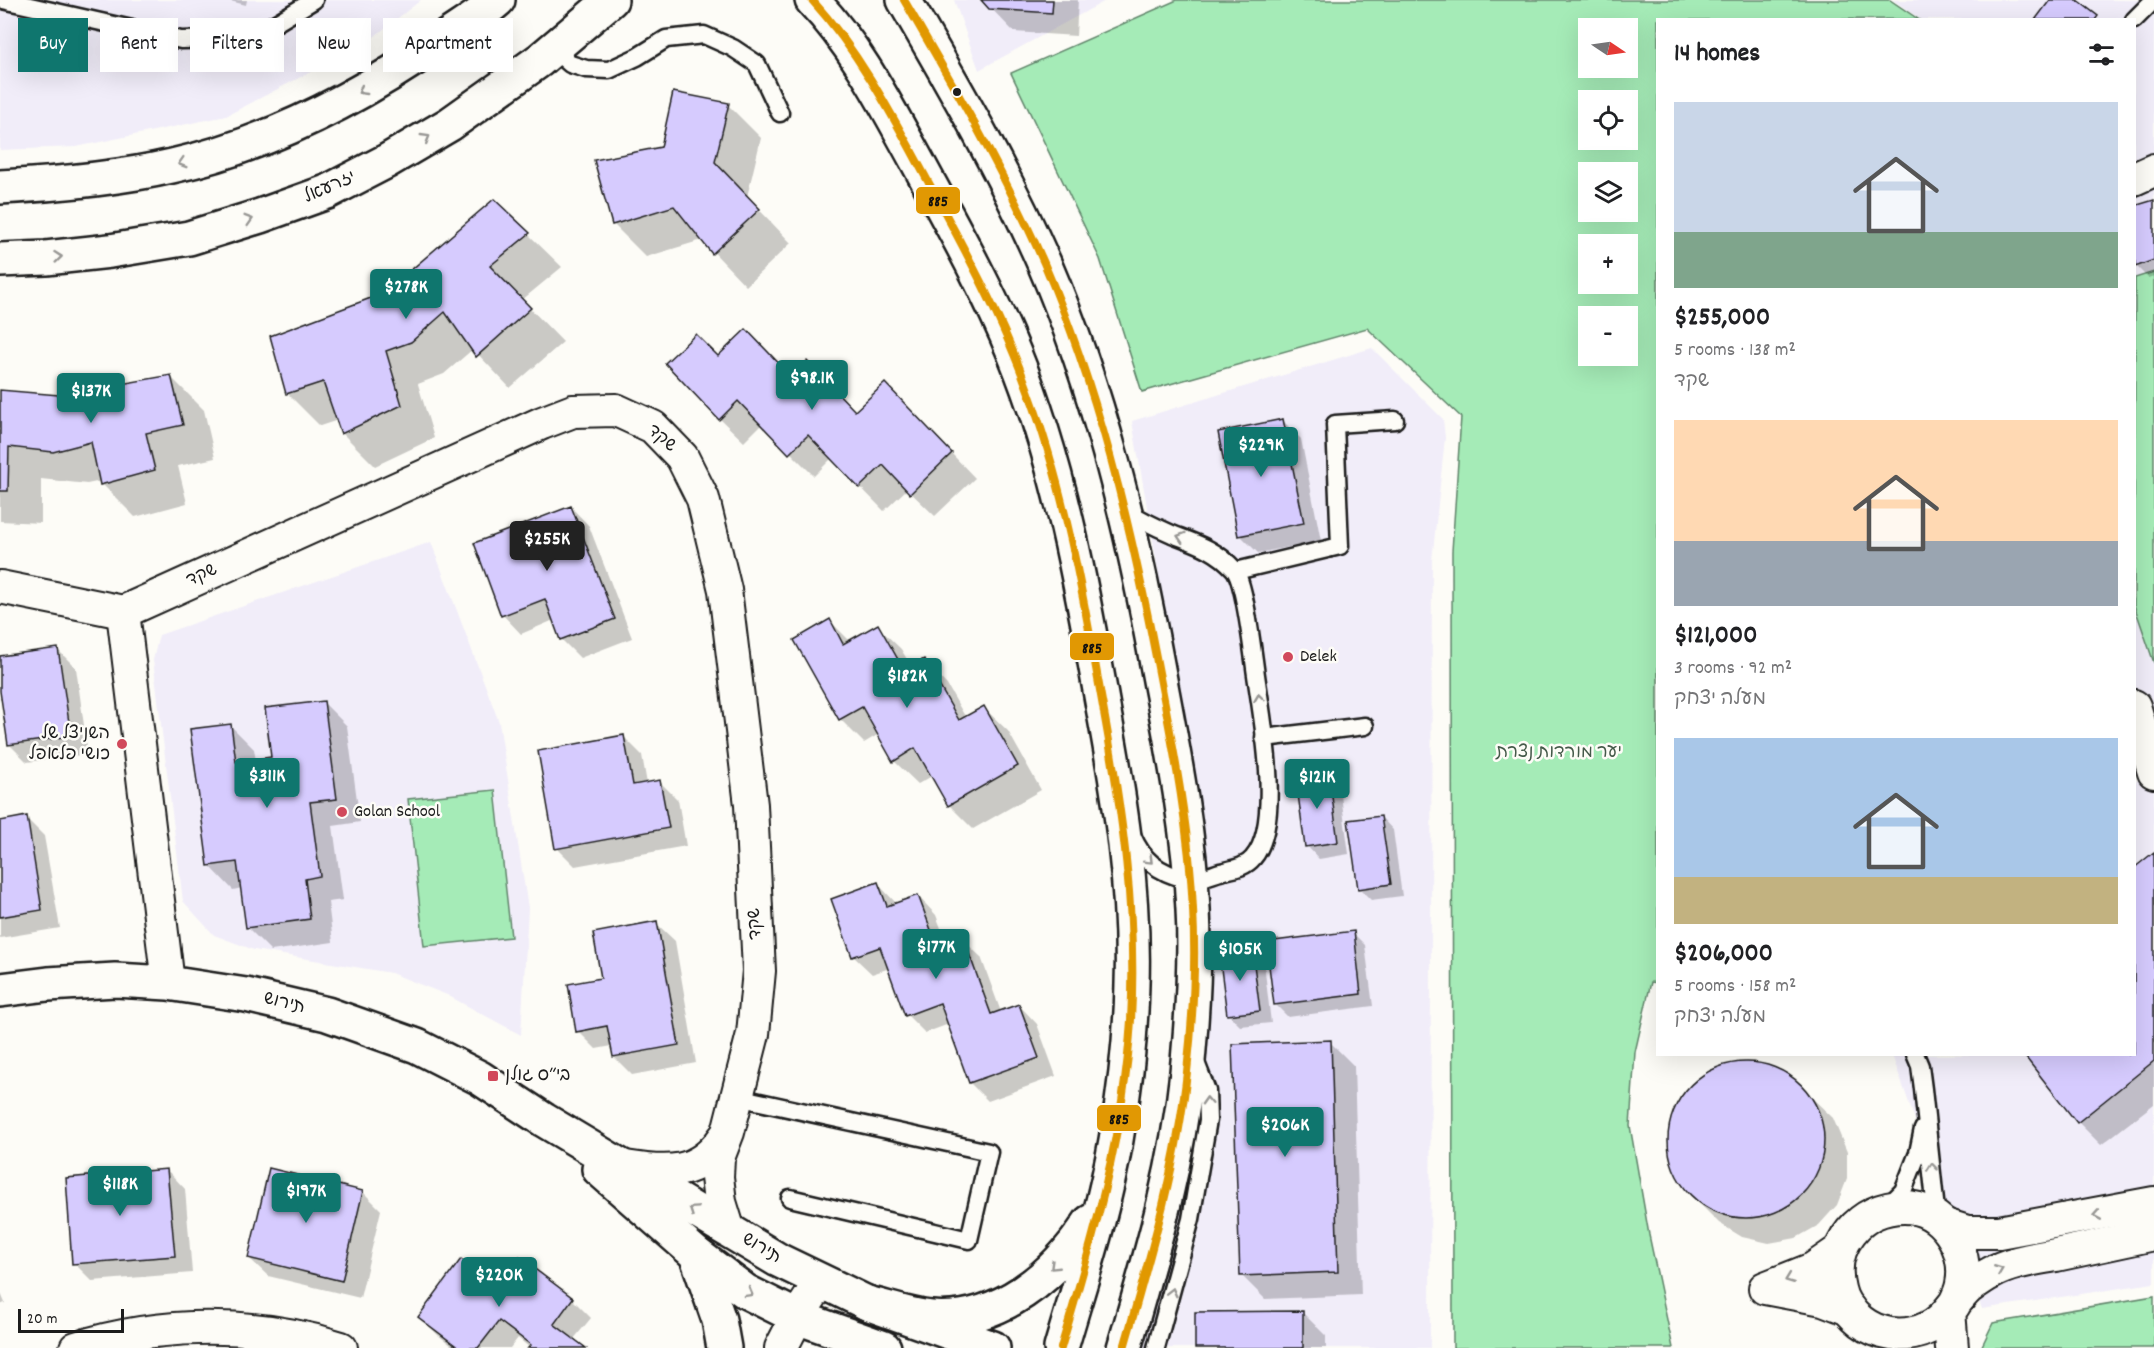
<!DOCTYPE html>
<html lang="en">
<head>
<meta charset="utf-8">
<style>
  :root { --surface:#fff; --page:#f6f6f6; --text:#202124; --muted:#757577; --accent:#0f766e }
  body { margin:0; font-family:Dekko,"Playpen Sans Hebrew",sans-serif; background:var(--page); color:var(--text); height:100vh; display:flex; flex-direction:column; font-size:22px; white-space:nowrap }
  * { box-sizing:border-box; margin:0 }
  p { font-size:20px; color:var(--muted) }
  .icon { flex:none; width:33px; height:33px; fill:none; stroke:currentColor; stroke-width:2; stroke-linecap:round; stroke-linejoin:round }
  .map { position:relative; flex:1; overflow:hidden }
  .sheet { position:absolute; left:1656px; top:18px; width:480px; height:1038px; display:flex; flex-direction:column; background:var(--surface); border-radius:0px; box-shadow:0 6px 24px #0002 }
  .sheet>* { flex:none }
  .hud { position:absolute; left:18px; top:18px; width:570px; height:54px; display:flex; gap:12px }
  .needle { width:39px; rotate:103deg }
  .buttons { position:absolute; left:1578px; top:18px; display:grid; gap:12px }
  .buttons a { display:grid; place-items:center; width:60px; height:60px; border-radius:0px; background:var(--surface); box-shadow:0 6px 24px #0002; font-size:30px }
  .scale { position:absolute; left:18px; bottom:15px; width:106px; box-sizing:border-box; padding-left:6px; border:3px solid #1c1c1c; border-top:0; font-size:16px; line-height:21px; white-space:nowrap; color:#1c1c1c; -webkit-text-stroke:4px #fdfcf7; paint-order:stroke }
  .price { position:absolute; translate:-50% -51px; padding:0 14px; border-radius:6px; background:var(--accent); color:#fff; font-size:20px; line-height:39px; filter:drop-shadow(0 2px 3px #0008) }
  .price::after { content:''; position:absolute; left:50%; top:36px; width:18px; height:14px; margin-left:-9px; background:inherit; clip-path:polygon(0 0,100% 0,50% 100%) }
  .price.active { background:#222; color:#fff }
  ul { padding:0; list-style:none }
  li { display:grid; align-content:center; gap:12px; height:318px; padding:0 18px }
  li span { display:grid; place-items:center; height:186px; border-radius:0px; color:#555 }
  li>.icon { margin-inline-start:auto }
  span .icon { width:108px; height:108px; fill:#fffc; stroke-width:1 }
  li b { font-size:26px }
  h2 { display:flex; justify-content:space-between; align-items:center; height:72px; padding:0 18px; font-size:26px }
  .chip { padding:0 21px; border-radius:0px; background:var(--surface); box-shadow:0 6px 24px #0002; font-size:21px; line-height:54px }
  .chip.active { background:var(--accent); color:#fff }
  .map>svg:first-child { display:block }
  .built { fill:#f1edf9 }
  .green { fill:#a5ebb7; stroke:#60846a; stroke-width:1.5; fill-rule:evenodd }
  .shadow { fill:#0003 }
  .building { fill:#d6cbfe; stroke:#1c1c1c; stroke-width:1.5 }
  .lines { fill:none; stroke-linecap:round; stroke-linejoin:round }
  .service-casing { stroke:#1c1c1c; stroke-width:21 }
  .minor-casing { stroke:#1c1c1c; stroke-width:36 }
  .tertiary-casing { stroke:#1c1c1c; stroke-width:38 }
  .secondary-casing { stroke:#1c1c1c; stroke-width:38 }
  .service { stroke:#fdfcf7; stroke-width:16 }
  .minor { stroke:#fdfcf7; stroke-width:32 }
  .tertiary { stroke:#fdfcf7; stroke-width:33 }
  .secondary { stroke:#fdfcf7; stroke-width:33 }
  .bus-1-casing { stroke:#fdfcf7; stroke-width:12 }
  .bus-1 { stroke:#e19803; stroke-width:8 }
  .oneway { stroke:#989794 }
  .bus-dot { fill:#1c1c1c; stroke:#fdfcf7; stroke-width:2 }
  .poi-dot { fill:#d1495b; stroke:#fdfcf7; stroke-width:2 }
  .labels { text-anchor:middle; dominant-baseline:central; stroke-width:5; stroke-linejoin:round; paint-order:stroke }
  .street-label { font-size:18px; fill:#1c1c1c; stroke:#fdfcf7 }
  .poi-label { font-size:18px; fill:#1c1c1c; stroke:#fdfcf7; text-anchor:start }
  .park-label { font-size:18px; fill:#455a4a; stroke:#fdfcf7 }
  .line-badge { stroke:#fdfcf7; stroke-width:2 }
  .pale-badge-label { font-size:16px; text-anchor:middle; font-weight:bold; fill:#111 }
</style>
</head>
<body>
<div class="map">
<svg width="2154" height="1348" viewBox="0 0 2154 1348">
  <rect width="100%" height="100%" fill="#fdfcf7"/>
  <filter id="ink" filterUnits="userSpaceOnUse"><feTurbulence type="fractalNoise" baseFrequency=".0167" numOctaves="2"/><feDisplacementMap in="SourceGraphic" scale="12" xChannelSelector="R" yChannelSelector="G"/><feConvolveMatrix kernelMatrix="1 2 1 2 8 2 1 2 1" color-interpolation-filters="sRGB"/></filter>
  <g filter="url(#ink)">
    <g class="built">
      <polygon points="0,0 421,0 366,43 226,116 76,147 0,150"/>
      <polygon points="954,0 1107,0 979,70"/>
      <polygon points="1893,0 2154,0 2154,1283 1982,1309 1892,1055 2134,1054 2134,783 2143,776 2134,748 2134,20 1920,19"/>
      <polygon points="1372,348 1443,419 1445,438 1432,561 1430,1348 1131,1348 1202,1145 1207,929 1197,793 1132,421"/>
      <polygon points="431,542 499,722 528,908 521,1035 447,995 391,973 254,950 214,935 183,901 153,660 159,635"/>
    </g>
    <g class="green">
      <path d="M1177 0H1890L1918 19 1658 20V983L1651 982 1635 1052 1630 1126 1649 1235 1673 1348H1453L1452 551 1461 417 1367 328 1142 392 1100 259 1011 73ZM1588 28H1628V68H1588ZM1588 100H1628V140H1588ZM1588 172H1628V212H1588ZM1588 244H1628V284H1588ZM1588 316H1628V356H1588Z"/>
      <polygon points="2154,272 2154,663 2134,605 2135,278"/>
      <polygon points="495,790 511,937 424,946 408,799"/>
      <polygon points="2154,1296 2154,1348 1981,1348 1993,1323"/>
    </g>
    <g class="shadow">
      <polygon points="226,0 247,0 246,5"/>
      <polygon points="983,0 1078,0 1076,36 1014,32"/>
      <polygon points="728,105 761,138 747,197 791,243 746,286 702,240 646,257 613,224 662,148"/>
      <polygon points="494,201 562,267 522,300 563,342 510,388 473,349 444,374 418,384 434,438 375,466 342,433 338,420 320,426 287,393 385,294"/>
      <polygon points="2154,201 2154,276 2148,278 2136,266 2134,261 2134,208"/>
      <polygon points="718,358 792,378 856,413 909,409 975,478 935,516 907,489 884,511 832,458 814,476 762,424 744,442 720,419"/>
      <polygon points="171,377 204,410 215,458 178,466 187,503 135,517 102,484 101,481 87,484 41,479 41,523 0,521 0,392 59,396"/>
      <polygon points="1283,421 1301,439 1321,541 1258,553 1240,535"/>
      <polygon points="571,507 589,526 632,638 580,658 562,640 554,620 521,634 503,615"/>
      <polygon points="830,621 850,641 877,626 901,649 912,668 924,661 947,685 966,718 984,708 1008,731 1041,790 973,829 949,805 932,776 918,784 894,761 879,734 864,743 840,719"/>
      <polygon points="58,650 76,668 88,754 27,762 9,744 0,680 0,658"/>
      <polygon points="323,702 347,726 360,822 333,826 343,900 328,902 333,942 271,951 247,927 242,888 233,890 210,866 230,725 254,749 256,761 273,758"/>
      <polygon points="624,737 642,755 647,784 660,782 678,800 686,846 575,866 557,848"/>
      <polygon points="1328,776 1340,788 1349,854 1319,859 1307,846"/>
      <polygon points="1381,817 1393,830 1402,896 1371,900 1359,888"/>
      <polygon points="26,818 44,836 60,928 0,938 0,822"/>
      <polygon points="2154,854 2154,1104 2101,1145 2078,1122 2134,1054"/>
      <polygon points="878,884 897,904 918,896 936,915 947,944 962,939 981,957 1001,1012 1019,1005 1037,1024 1056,1076 988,1101 970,1083 949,1024 925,1033 907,1015 890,968 872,974 853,956"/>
      <polygon points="656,923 675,941 696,1063 632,1075 614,1057 612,1046 596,1049 578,1031"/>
      <polygon points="1353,933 1365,945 1373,1006 1288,1017 1276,1005"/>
      <polygon points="1252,951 1264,963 1271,1023 1240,1026 1228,1014"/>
      <polygon points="1330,1042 1354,1066 1361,1295 1265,1299 1241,1275"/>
      <polygon points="1737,1063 1763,1064 1788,1075 1833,1118 1847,1152 1847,1179 1837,1205 1819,1225 1796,1238 1769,1243 1742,1237 1719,1223 1695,1199 1678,1178 1669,1152 1669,1129 1677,1103 1694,1082 1717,1067"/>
      <polygon points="167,1170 185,1189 192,1273 92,1281 74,1263"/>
      <polygon points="363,1192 381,1210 360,1298 268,1276 249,1258"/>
      <polygon points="520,1259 572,1299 591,1318 573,1340 583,1348 530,1348 518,1338 510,1348 455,1348 438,1335 420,1317 498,1289"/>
      <polygon points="0,1291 5,1303 0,1305"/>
      <polygon points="1302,1312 1326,1336 1326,1348 1197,1348"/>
    </g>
    <g class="building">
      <polygon points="981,0 1053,0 1052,13 989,9"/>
      <polygon points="2050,0 2077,0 2098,16 2095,20 2035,20"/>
      <polygon points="673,92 729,103 715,162 760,209 712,254 674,206 612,225 594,160 661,147"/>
      <polygon points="494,199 530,233 490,266 531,308 476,357 445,312 411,342 386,351 402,405 341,434 323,382 286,394 270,336 384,293"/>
      <polygon points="2154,200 2154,260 2135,267 2134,206"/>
      <polygon points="746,329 791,376 807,361 855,411 885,383 952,453 910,494 883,465 859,488 808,435 789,454 738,401 719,420 665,363 696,334 718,356"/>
      <polygon points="171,375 183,425 146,433 155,470 100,485 91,442 53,452 9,447 8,491 0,491 0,390 59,395"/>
      <polygon points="1283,419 1304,523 1238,536 1218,432"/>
      <polygon points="571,506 615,619 560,640 545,599 501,616 474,543"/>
      <polygon points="830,619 843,644 878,624 904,670 924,659 959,720 984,706 1018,766 948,806 915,748 893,762 862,707 839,720 794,640"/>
      <polygon points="58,648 71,736 8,745 0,691 0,656"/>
      <polygon points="324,701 337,799 310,802 320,876 305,879 310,919 246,928 237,862 208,866 190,729 231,724 236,762 271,757 265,708"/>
      <polygon points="624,735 633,785 660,780 669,828 555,849 538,751"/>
      <polygon points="1329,774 1338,842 1305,847 1296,779"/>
      <polygon points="27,816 42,910 0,917 0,821"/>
      <polygon points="1381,816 1391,884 1358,889 1348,820"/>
      <polygon points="2154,852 2154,1061 2077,1123 2023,1054 2134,1054 2134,868"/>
      <polygon points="878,882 887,906 918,895 937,946 963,937 991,1014 1019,1004 1039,1058 969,1083 940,1003 905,1016 880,947 852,957 831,899"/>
      <polygon points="657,921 679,1045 613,1057 607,1026 576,1032 568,984 601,978 593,933"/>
      <polygon points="1354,931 1361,994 1274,1005 1266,942"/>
      <polygon points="1252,949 1260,1011 1227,1015 1219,953"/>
      <polygon points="1331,1040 1338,1272 1240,1276 1232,1044"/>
      <circle cx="1746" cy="1140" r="78"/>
      <polygon points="269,1168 363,1191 342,1281 248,1258"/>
      <polygon points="167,1169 175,1256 72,1264 66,1178"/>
      <polygon points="519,1257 573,1298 554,1324 586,1348 528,1348 531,1345 499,1321 478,1348 459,1348 418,1317 461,1259 498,1286"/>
      <polygon points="1303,1311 1303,1348 1195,1348 1195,1312"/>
    </g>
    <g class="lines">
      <defs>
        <g id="service">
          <polyline points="3,0 181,40 225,39 266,29 314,0"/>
          <polyline points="2134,20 2154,0"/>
          <polyline points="553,49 570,64 586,69 609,70 637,57 666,39 704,35 733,48 757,64 780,113"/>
          <path d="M1127 511C1141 520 1156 527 1172 534 1195 543 1216 549 1234 569 1245 582 1253 655 1256 675 1262 718 1283 824 1253 858 1245 868 1232 869 1220 872 1210 875 1196 882 1185 879 1158 872 1143 861 1132 835"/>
          <polyline points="1236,571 1340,546 1335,424 1395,420"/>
          <polyline points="1264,738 1365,726"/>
          <polyline points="1915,1054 1920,1066 1923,1089 1937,1220"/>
          <polyline points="737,1097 989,1152 969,1240 790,1198"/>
          <polyline points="1887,1207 1903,1191 1918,1153 1923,1129"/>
          <polyline points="1156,1348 1191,1219 1208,1120 1207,1091 1195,1060"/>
        </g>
        <g id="minor">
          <polyline points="2134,179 2154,170"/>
          <polyline points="0,587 123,612 542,423 573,411 616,410 653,427 682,457 703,499 725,590 751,805 759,971 753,1034 728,1132 718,1158 717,1177 720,1202 728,1228"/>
          <polyline points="123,612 168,983"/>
          <polyline points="2134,706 2154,772"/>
          <path d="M625 1167C667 1174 698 1176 724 1138"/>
          <polyline points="1945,1225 1967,1232 1999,1232 2154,1203"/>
          <polyline points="1839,1251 1813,1269 1765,1288 1823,1299 1849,1309"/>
          <path d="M1954 1305C1957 1299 1961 1291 1962 1284 1969 1249 1943 1207 1904 1207 1860 1207 1828 1246 1839 1289 1843 1309 1863 1327 1882 1332 1902 1338 1926 1333 1941 1319 1951 1310 1958 1297 1968 1288 1975 1283 1983 1277 1991 1273 2010 1262 2035 1259 2056 1255 2089 1248 2121 1241 2154 1234"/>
          <polyline points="1949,1311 1952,1348"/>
          <path d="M76 1348C162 1321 255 1321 341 1348"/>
          <polyline points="781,1348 797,1317 821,1281"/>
        </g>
        <g id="tertiary">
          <path d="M0 187C57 184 116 179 172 166 268 145 358 98 439 42 459 28 480 16 498 0"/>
          <polyline points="0,260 46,258 110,251 189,238 260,216 327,192 387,161 450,124 540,60 611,0"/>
          <polyline points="0,990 48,984 115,980 168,983 246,995 327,1014 417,1046 480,1078 544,1120 778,1260 867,1303 993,1348"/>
          <polyline points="599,1169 696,1254 745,1291 797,1317 884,1348"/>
          <polyline points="696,1254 719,1320 724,1348"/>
        </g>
        <g id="secondary">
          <path d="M812 0C857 47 886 105 917 161 951 224 987 287 1014 353 1060 465 1082 588 1103 707 1120 799 1135 890 1132 984 1131 1036 1125 1089 1116 1140 1104 1211 1081 1279 1061 1348"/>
          <path d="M904 0C954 86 1004 172 1044 263 1099 391 1132 527 1157 664 1172 745 1189 827 1193 909 1196 963 1192 1019 1187 1072 1177 1169 1151 1255 1124 1348"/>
          <path d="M867 1303C888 1308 910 1316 931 1318 999 1323 1055 1276 1090 1222"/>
        </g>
      </defs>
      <use href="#service" class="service-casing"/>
      <use href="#minor" class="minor-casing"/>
      <use href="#tertiary" class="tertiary-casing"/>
      <use href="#secondary" class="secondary-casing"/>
      <use href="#service" class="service"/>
      <use href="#minor" class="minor"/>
      <use href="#tertiary" class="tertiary"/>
      <use href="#secondary" class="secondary"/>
      <defs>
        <g id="bus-1">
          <path d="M812 0C859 52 891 113 924 174 963 246 1002 317 1029 393 1066 494 1084 601 1103 707 1122 811 1137 914 1131 1020 1124 1133 1093 1240 1061 1348"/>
          <path d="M904 0C954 86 1004 172 1044 263 1098 389 1130 523 1156 657 1172 741 1189 824 1193 909 1196 963 1193 1018 1187 1072 1177 1166 1150 1257 1124 1348"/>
        </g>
      </defs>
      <use href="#bus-1" class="bus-1-casing"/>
      <use href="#bus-1" class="bus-1"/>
    </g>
    <defs><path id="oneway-chevron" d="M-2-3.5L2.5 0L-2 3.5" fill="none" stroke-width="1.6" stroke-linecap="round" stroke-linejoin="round" transform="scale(1.5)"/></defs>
    <g class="oneway">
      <use href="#oneway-chevron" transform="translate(362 91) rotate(149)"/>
      <use href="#oneway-chevron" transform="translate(426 138) rotate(-31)"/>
      <use href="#oneway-chevron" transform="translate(182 163) rotate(163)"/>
      <use href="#oneway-chevron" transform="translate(249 220) rotate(-17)"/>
      <use href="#oneway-chevron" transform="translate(58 257) rotate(-6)"/>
      <use href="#oneway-chevron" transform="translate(1181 537) rotate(-162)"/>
      <use href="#oneway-chevron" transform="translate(1259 698) rotate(-98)"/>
      <use href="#oneway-chevron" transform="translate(1149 860) rotate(45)"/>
      <use href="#oneway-chevron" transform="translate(1207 1101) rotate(-93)"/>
      <use href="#oneway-chevron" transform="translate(1932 1167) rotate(-96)"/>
      <use href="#oneway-chevron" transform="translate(693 1210) rotate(-146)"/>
      <use href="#oneway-chevron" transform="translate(2097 1215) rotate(170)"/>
      <use href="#oneway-chevron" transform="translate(1054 1266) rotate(136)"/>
      <use href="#oneway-chevron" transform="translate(1999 1270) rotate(-22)"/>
      <use href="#oneway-chevron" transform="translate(1789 1279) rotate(159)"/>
      <use href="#oneway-chevron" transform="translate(1172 1292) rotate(-76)"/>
      <use href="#oneway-chevron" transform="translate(749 1293) rotate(29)"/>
    </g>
  </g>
  <circle class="bus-dot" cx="957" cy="92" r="5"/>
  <g class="poi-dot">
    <circle cx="1288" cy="657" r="6"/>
    <circle cx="122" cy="744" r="6"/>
    <circle cx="342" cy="812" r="6"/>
    <rect x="487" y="1070" width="12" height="12" rx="3"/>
  </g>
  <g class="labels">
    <g class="street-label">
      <text transform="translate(330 188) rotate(-24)">יזרעאל</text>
      <text transform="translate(661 439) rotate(41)">שקד</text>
      <text transform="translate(202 576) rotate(-24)">שקד</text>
      <text transform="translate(756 924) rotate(-93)">שקד</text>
      <text transform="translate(284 1004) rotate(14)">תירוש</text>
      <text transform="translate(761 1249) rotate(31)">תירוש</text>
    </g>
    <g class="poi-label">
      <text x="1300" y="657">Delek</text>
      <text x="110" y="734" text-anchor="end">השניצל של<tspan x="110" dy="21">כושי פלאפל</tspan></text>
      <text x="354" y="812">Golan School</text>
      <text x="505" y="1076">בי״ס גולן</text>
    </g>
    <g class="park-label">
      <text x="1559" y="753">יער מורדות נצרת</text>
    </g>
  </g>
  <g class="line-badge">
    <rect x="915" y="186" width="46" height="29" rx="6" fill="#e19803"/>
    <rect x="1069" y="632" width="46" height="29" rx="6" fill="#e19803"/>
    <rect x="1096" y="1104" width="46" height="28" rx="6" fill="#e19803"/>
  </g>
  <g class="pale-badge-label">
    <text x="938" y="206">885</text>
    <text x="1092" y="653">885</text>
    <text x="1119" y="1124">885</text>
  </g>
</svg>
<div class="buttons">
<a><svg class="needle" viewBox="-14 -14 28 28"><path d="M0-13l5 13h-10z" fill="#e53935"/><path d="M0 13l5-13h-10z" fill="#757577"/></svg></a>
<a><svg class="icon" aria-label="locate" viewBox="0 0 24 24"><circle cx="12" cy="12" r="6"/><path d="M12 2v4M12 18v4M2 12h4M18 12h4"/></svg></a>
<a><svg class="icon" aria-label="layers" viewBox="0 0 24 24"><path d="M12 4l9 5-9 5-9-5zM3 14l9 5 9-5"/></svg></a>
<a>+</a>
<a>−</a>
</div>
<div class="scale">20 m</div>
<b class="price" style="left:406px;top:320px">$278K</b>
<b class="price" style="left:812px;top:411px">$98.1K</b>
<b class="price" style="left:91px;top:424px">$137K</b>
<b class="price" style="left:1261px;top:478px">$229K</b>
<b class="price active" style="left:547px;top:572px">$255K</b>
<b class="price" style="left:907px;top:709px">$182K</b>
<b class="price" style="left:267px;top:809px">$311K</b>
<b class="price" style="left:1317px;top:810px">$121K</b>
<b class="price" style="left:936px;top:980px">$177K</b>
<b class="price" style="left:1240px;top:982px">$105K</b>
<b class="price" style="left:1285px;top:1158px">$206K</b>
<b class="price" style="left:120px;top:1217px">$118K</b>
<b class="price" style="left:306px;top:1224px">$197K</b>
<b class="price" style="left:499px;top:1308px">$220K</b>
<div class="hud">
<a class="chip active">Buy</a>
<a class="chip">Rent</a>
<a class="chip">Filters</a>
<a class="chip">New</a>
<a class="chip">Apartment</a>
</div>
<section class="sheet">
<h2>14 homes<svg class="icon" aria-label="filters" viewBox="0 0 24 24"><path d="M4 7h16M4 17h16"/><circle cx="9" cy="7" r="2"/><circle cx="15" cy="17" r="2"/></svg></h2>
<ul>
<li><span style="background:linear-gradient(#c9d6e8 70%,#7fa58c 0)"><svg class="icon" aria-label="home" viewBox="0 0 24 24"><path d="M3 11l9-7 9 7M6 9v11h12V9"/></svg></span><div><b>$255,000</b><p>5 rooms · 138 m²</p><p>שקד</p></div></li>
<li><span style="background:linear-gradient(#ffd9b3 65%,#9aa5b1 0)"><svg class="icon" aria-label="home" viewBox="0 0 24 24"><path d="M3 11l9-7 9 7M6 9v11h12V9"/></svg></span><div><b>$121,000</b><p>3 rooms · 92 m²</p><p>מעלה יצחק</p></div></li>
<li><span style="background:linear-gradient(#a9c7e8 75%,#c2b280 0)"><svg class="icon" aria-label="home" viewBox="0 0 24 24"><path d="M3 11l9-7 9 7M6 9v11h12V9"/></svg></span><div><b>$206,000</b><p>5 rooms · 158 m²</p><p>מעלה יצחק</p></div></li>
</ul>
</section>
</div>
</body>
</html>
